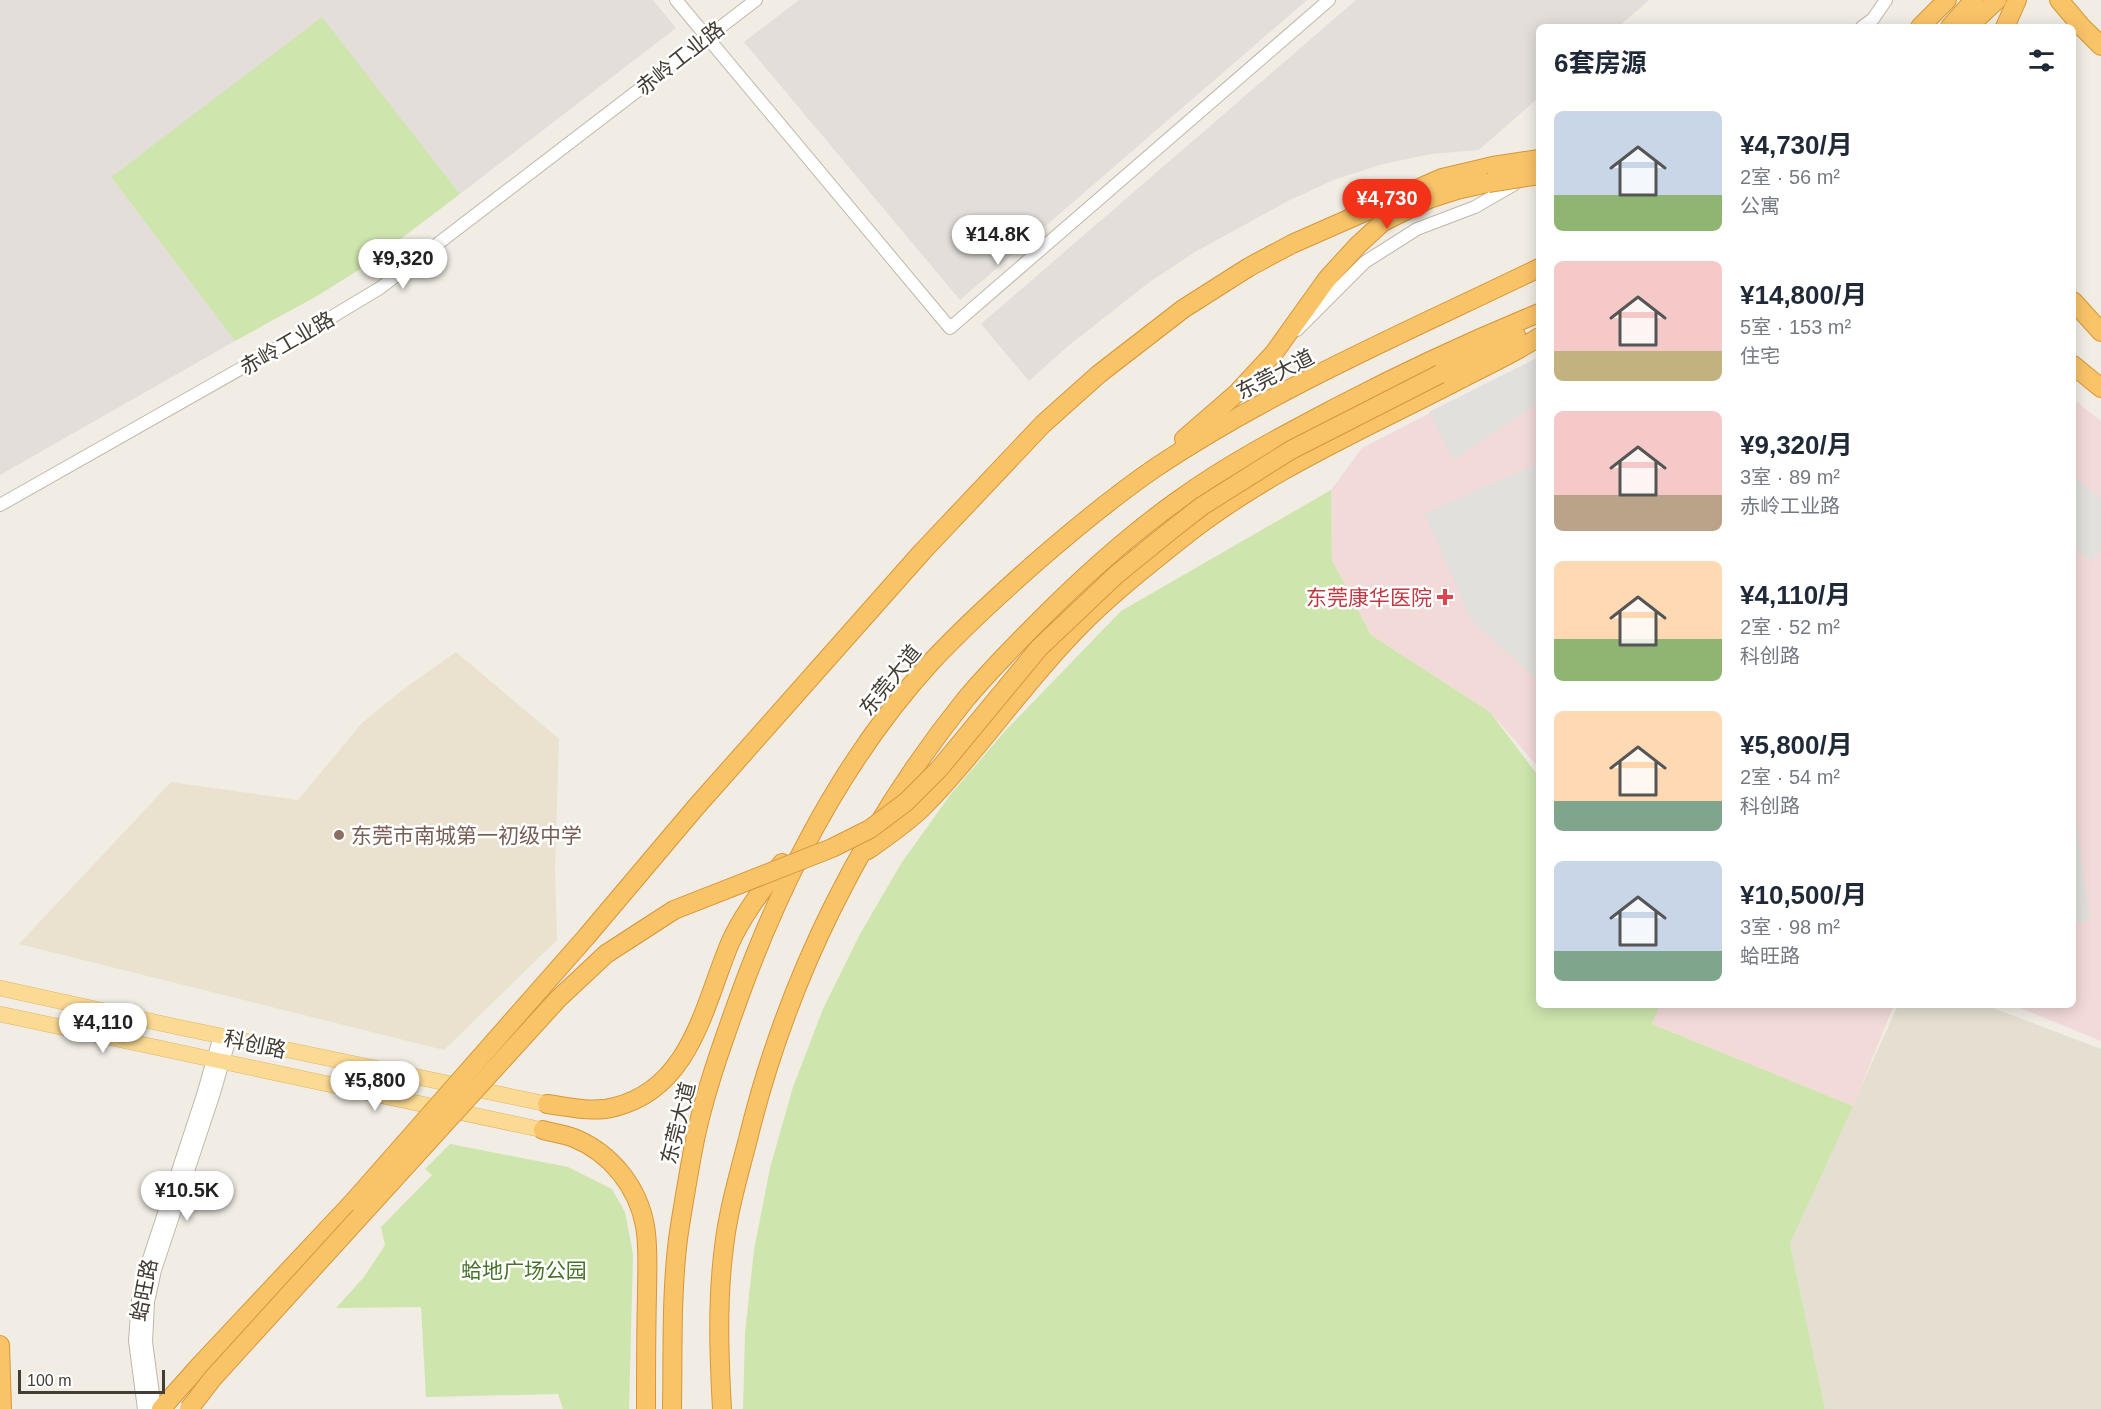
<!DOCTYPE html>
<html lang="zh">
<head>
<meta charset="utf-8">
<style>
  :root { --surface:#fff; --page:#f2f2f3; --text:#1f2937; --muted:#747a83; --accent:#f2331a }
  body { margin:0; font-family:Helvetica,"Noto Sans SC",sans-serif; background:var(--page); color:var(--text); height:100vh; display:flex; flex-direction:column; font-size:22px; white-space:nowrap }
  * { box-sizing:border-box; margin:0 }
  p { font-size:20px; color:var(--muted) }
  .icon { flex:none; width:33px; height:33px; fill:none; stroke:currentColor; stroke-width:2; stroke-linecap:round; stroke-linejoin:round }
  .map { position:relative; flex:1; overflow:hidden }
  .drawer { position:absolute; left:1536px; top:24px; width:540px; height:984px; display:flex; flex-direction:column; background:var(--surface); border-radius:9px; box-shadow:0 3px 15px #0003 }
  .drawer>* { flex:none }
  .scale { position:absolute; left:18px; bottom:15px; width:147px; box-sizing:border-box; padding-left:6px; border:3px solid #433d34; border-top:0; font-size:16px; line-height:21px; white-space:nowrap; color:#433d34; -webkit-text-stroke:4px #fff; paint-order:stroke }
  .price { position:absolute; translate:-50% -51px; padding:0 14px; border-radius:21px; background:#fff; color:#222; font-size:20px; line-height:39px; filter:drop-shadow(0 2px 3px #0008) }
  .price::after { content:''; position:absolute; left:50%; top:36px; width:18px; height:14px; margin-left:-9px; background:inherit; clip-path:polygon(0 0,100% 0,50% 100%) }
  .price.on { background:var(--accent); color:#fff }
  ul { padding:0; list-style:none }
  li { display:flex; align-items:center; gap:18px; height:150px; padding:0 18px }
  li span { display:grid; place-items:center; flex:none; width:168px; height:120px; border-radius:9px; color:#555 }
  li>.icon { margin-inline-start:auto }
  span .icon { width:72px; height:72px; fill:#fffc; stroke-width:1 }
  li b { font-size:26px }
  h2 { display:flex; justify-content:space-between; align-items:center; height:72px; padding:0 18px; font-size:26px }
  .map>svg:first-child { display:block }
  .residential { fill:#e5dfd2 }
  .industrial { fill:#e3ded9 }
  .education { fill:#eae1ce }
  .medical { fill:#f2dad8 }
  .green { fill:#cee5ae }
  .parking { fill:#e2e0dc }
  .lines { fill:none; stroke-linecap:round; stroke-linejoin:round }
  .minor-casing { stroke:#bfb7aa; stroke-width:14 }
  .major-casing { stroke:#dfb665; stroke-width:16 }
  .highway-casing { stroke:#d79738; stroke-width:20 }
  .minor { stroke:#fff; stroke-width:12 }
  .major { stroke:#fbda94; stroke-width:15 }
  .highway { stroke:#f9c368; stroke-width:18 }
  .highway-bridge-casing { stroke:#d79738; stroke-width:20; stroke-linecap:butt }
  .highway-bridge { stroke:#f9c368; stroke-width:18 }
  .health-dot { fill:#e0444e; stroke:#fff; stroke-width:2 }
  .education-dot { fill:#8d6e63; stroke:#fff; stroke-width:2 }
  .labels { text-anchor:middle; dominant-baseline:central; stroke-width:5; stroke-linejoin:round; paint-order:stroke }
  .street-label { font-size:21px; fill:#433d34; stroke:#fff }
  .health-label { font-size:21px; fill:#be3a42; stroke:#fff; text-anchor:end }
  .education-label { font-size:21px; fill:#785e54; stroke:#fff; text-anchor:start }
  .park-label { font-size:21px; fill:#48732a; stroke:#fff }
</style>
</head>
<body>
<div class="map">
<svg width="2101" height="1409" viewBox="0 0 2101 1409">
  <rect width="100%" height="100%" fill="#f1ede4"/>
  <polygon class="residential" points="1898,1005 1985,1005 2101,1049 2101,1409 1825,1409 1790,1244"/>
  <g class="industrial">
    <polygon points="0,0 653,0 676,28 460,194 322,18 111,177 235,341 0,475"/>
    <polygon points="799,0 1307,0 960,300 744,42"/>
    <polygon points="1356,0 1649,0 1618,27 1539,27 1539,97 1479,150 1431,154 1383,164 1336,179 1288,201 1195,252 1151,281 1068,346 1029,381 981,324"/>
  </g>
  <polygon class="education" points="456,652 559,739 555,869 557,940 444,1050 19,944 171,782 298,800 361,724 401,691"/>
  <g class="medical">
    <polygon points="1539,357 1539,768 1490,712 1371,635 1332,560 1331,490 1362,448"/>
    <polygon points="2073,399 2101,421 2101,1041 2013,1005 2073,1005"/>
    <polygon points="1660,1005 1894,1005 1853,1106 1652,1024"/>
  </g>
  <g class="green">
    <polygon points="322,17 460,194 365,266 317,296 235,341 111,177"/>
    <polygon points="1331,490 1332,560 1371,635 1490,712 1539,777 1539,1005 1660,1005 1652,1024 1853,1106 1790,1244 1825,1409 743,1409 745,1333 754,1250 770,1168 793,1087 823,1009 860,934 902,862 951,794 1006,730 1121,611"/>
    <polygon points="450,1144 568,1167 612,1189 625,1212 633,1254 629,1409 563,1409 558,1394 426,1397 421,1307 336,1308 364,1277 385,1245 381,1227 432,1175 425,1169"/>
  </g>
  <g class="parking">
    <polygon points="1539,357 1539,403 1453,460 1429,412"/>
    <polygon points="1539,463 1539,678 1536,679 1471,620 1424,513"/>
    <polygon points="2073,477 2101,498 2101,550 2092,562 2073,548"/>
    <polygon points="2073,828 2077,828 2090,920 2073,923"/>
  </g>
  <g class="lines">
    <defs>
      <g id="minor">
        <polyline points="676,0 950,328 1329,0"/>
        <polyline points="1862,27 1873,19 1886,0"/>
        <polyline points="1297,330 1365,262 1417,229 1475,207 1513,185 1518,180"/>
        <polyline points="0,505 330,318 380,288 756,0"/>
        <polyline points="144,1409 135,1341 138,1300 146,1268 203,1095 220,1036"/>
        <polyline points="155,1409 146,1342 148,1302 155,1270 213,1096 230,1038"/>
      </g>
      <g id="major">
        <polyline points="0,988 173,1026 547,1104"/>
        <polyline points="0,1014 543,1130"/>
      </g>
      <g id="highway">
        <polyline points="2059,0 2081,26 2101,46"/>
        <polyline points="1920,27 1947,0"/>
        <polyline points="1950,27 1974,0"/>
        <polyline points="1968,27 1997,0"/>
        <polyline points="2005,27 2017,0"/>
        <polyline points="2073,301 2101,332"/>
        <polyline points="2073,365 2101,388"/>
        <polyline points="1440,374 1516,335"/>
        <polyline points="1184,439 1237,393 1274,353 1327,279 1358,245 1383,222 1429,199 1457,190 1488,183"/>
        <path d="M868 850C887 836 909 822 925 805 979 750 1022 685 1077 629 1107 598 1142 570 1176 543 1260 474 1360 431 1455 382 1483 367 1513 354 1539 337"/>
        <polyline points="587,936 696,807 922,552 1043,424 1099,374 1183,309 1249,267 1292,244 1442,178 1493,166"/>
        <path d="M547 1104C569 1107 593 1113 615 1107 691 1088 704 1005 730 943 743 914 764 888 782 863"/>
        <path d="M543 1130C553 1133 564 1134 574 1138 611 1153 638 1187 645 1226 649 1248 647 1273 647 1295 646 1333 646 1371 646 1409"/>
        <polyline points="0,1345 2,1409"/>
        <polyline points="161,1409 201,1364 354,1201"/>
        <path d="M672 1409C673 1353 671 1295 678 1239 682 1211 687 1183 692 1155 701 1103 720 1050 738 1000 782 878 845 756 933 660 965 626 999 595 1034 564 1073 530 1113 497 1155 468 1273 389 1411 330 1539 268"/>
        <path d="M722 1409C719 1355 717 1301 724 1247 728 1211 739 1174 748 1139 787 979 862 828 965 700 988 672 1015 645 1041 619 1084 576 1129 535 1180 499 1230 463 1284 435 1339 406 1404 372 1471 341 1539 313"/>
      </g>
    </defs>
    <use href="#minor" class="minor-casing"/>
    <use href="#major" class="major-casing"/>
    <use href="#highway" class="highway-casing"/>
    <use href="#minor" class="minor"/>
    <use href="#major" class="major"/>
    <use href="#highway" class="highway"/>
    <defs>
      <g id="highway-bridge">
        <polyline points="1493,166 1539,159"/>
        <polyline points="1488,183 1539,175"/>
        <polyline points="354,1201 587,936"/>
        <polyline points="189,1409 213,1378 558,999 606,954 674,910 832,848 870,829 906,802 939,769 1039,648 1116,575 1170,531 1202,506 1291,450 1440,374"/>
      </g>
    </defs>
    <use href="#highway-bridge" class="highway-bridge-casing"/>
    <use href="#highway-bridge" class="highway-bridge"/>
  </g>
  <path class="health-dot" d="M1442 588h6v6h6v6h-6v6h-6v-6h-6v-6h6z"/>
  <circle class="education-dot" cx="339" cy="835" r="6"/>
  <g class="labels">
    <g class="street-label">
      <text transform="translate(680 58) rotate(-38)">赤岭工业路</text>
      <text transform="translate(287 343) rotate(-30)">赤岭工业路</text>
      <text transform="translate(1275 374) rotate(-27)">东莞大道</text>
      <text transform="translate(890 680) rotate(-51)">东莞大道</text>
      <text transform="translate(255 1044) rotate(12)">科创路</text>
      <text transform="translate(678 1123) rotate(-76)">东莞大道</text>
      <text transform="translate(144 1290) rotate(-79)">蛤旺路</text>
    </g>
    <g class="health-label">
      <text x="1432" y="597">东莞康华医院</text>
    </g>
    <g class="education-label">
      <text x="351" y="835">东莞市南城第一初级中学</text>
    </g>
    <g class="park-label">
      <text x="524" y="1270">蛤地广场公园</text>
    </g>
  </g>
</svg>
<div class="scale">100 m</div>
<b class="price on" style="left:1387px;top:230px">¥4,730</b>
<b class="price" style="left:998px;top:266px">¥14.8K</b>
<b class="price" style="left:403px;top:290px">¥9,320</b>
<b class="price" style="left:103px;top:1054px">¥4,110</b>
<b class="price" style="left:375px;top:1112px">¥5,800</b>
<b class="price" style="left:187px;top:1222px">¥10.5K</b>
<section class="drawer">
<h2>6套房源<svg class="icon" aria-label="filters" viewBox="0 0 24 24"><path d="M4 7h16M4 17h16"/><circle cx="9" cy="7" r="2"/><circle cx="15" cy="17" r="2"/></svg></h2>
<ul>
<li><span style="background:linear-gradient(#c9d6e8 70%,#8fb573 0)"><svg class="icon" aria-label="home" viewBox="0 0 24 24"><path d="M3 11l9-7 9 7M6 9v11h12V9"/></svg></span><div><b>¥4,730/月</b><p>2室 · 56 m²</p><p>公寓</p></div></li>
<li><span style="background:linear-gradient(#f6c9c9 75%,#c2b280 0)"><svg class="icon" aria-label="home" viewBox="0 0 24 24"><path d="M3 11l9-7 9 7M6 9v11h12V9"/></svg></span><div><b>¥14,800/月</b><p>5室 · 153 m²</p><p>住宅</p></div></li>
<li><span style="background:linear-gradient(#f6c9c9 70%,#b9a48a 0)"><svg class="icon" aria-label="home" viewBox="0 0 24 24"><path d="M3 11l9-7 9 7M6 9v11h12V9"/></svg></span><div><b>¥9,320/月</b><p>3室 · 89 m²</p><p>赤岭工业路</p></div></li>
<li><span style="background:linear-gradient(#ffd9b3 65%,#8fb573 0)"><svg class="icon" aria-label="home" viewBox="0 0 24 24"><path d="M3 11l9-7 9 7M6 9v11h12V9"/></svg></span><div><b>¥4,110/月</b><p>2室 · 52 m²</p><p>科创路</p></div></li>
<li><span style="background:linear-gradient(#ffd9b3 75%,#7fa58c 0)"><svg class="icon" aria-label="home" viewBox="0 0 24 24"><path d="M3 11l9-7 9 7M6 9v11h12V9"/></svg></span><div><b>¥5,800/月</b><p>2室 · 54 m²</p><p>科创路</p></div></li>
<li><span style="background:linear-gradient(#c9d6e8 75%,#7fa58c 0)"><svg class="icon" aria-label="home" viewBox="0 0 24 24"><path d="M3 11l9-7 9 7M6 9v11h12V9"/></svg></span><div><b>¥10,500/月</b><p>3室 · 98 m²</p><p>蛤旺路</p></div></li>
</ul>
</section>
</div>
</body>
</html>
